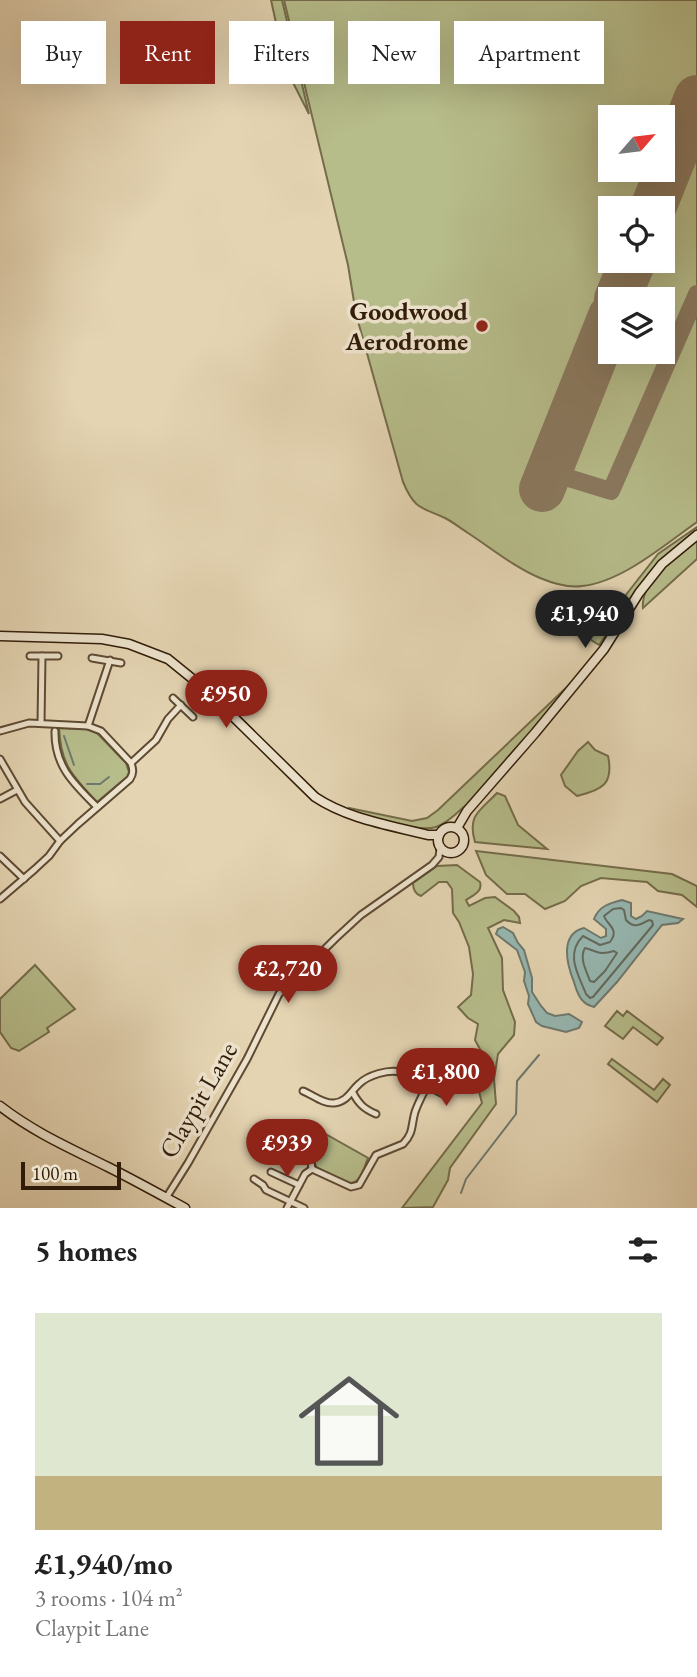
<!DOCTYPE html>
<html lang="en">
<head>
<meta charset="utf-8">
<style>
  :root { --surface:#fff; --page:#f6f6f6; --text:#222; --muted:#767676; --line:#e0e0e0; --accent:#8f2418 }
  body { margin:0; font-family:"EB Garamond",serif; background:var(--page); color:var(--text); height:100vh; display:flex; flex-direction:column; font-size:26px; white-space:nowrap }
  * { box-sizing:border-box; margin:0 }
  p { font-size:23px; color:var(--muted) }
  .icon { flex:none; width:38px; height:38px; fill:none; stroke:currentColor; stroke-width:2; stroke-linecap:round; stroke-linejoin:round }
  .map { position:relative; height:1208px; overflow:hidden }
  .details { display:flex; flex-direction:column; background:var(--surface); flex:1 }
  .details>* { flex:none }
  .hud { position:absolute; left:21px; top:21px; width:656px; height:63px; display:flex; gap:14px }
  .needle { width:46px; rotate:62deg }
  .buttons { position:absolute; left:598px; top:105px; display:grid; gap:14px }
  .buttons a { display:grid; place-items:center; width:77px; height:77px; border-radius:0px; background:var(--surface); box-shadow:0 7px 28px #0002; font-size:35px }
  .scale { position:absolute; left:21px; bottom:18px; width:100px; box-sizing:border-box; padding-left:7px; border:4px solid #311c09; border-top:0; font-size:19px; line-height:24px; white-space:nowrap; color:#311c09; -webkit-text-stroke:5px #ede3cd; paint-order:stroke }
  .price { position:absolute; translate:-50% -60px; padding:0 16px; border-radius:24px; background:var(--accent); color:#fff; font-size:23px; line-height:46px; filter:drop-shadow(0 2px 4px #0008) }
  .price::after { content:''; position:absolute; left:50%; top:42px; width:21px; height:16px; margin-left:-10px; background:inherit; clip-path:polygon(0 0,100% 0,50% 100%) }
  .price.active { background:#222; color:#fff }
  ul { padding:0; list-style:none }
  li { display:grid; align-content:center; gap:14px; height:371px; padding:0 35px }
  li+li { border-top:2px solid var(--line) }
  li span { display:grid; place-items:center; height:217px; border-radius:0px; color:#555 }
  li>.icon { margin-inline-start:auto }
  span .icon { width:126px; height:126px; fill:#fffc; stroke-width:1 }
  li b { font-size:30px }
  h2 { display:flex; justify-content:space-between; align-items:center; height:84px; padding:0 35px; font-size:30px }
  .tag { padding:0 24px; border-radius:0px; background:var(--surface); box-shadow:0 7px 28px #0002; font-size:24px; line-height:63px }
  .tag.active { background:var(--accent); color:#fff }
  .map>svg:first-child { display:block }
  .green { fill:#b6bc8a; stroke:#746c4a; stroke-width:2; fill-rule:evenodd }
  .water { fill:#96b7b1; stroke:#6e796e; stroke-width:2 }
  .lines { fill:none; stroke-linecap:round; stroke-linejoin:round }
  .shore { stroke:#646a5d; stroke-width:2 }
  .stream { stroke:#6e796e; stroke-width:2 }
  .taxiway { stroke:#8a785e; stroke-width:18 }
  .runway { stroke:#8a785e; stroke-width:46 }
  .street-casing { stroke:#5e4a33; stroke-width:9 }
  .secondary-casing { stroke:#311c09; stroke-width:11 }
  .street { stroke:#ede3cd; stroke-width:5 }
  .secondary { stroke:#ede3cd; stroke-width:8 }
  .poi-dot { fill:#8f2418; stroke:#ede3cd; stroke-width:2.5 }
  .labels { text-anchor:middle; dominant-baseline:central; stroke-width:7; stroke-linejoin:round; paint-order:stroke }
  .poi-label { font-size:26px; font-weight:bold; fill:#311c09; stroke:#ede3cd; text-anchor:end }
  .street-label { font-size:26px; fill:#311c09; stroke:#ede3cd }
</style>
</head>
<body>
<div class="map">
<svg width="697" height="1208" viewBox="0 0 697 1208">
  <rect width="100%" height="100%" fill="#e4d4b2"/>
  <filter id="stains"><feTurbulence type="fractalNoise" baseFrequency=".00286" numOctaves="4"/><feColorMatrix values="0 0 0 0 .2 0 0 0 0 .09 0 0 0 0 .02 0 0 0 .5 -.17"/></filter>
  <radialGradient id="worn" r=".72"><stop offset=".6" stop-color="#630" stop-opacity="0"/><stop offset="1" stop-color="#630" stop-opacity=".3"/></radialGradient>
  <g class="green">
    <polygon points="271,0 282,0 309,114 286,69"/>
    <path d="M284 0H697V522C664 545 622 582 582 586 569 588 552 583 540 578 514 567 491 548 468 533 460 528 453 522 445 518 421 507 415 510 403 482L356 314 348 265ZM611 117H663V170H611ZM611 208H663V261H611ZM611 299H663V352H611Z"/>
    <path d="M697 527V531L668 554 655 567 614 627 612 626 599 645 540 607C544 603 548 598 554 596 576 587 595 607 609 622L607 619 658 554Z"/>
    <path d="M697 540V559L643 608C640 581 678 555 697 540Z"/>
    <path d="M570 684 563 695 467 804C458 812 448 823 436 827 418 833 368 817 349 811V808L412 821 427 818 438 810Z"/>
    <path d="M59 728 87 729 97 733 126 763 129 772 127 777 97 802C73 776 61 766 59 728Z"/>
    <path d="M588 742 595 750 608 756C614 784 602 790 577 796L565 786 561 775 578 751Z"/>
    <path d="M497 793 505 796 518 825 547 849 475 842C467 815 480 811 497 793Z"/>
    <polygon points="476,851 672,874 697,886 697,907 682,895 658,891 647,882 601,878 581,886 565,901 545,909 525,894 507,894 486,875"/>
    <path d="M457 865 480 882C483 892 473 895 466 900L469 906 485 898 495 897 514 911 519 917 520 923 504 920 488 928 502 958 503 990 515 1022 514 1035 498 1054 494 1079 496 1104 450 1168 448 1180 433 1207 402 1208 482 1103 474 1073 481 1063V1051L475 1040 478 1024 468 1018 458 1007 471 995 473 974 469 947 459 922 453 913 452 889 447 882H439L421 896C415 894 413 889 413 883L437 866Z"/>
    <polygon points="35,965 75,1009 47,1028 49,1032 19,1051 11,1048 0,1032 0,999"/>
    <polygon points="617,1011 623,1016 627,1011 663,1038 657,1045 633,1027 623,1039 605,1026"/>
    <polygon points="612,1059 654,1090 663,1079 670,1085 657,1102 608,1064"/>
    <path d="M322 1132 368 1158C363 1169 362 1184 347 1183L317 1168C310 1157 315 1143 322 1132Z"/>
  </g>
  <g class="water">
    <path d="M622 900 631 903V916L636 919 642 916 647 911 683 919 678 923 662 925 617 982 594 1007C589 1005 588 1006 584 1002 578 997 576 989 574 982 567 965 559 934 584 928L601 938 606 936V929L594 919C599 906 610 903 622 900Z"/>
    <polygon points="503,927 513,933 518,943 524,950 532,978 532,992 541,1006 547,1013 555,1016 569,1014 582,1022 579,1028 566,1032 542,1026 536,1022 528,1004 529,996 524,981 525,972 517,950 496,934 498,929"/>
  </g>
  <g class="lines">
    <g class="shore">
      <path d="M621 908 624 910 626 920C634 929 640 925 649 920L652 921 653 925 593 997 590 998 586 994C578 974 565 954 583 936L600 945 610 942C620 929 607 925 604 916L613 909Z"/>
      <path d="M585 948C598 951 598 956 614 951L617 953 605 971 594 982 590 981C586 970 579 958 585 948Z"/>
    </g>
    <g class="stream">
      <polyline points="64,736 74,765"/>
      <polyline points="87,784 100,784 109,777"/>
      <polyline points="461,1193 466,1179 516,1114 517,1081 539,1055"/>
    </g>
    <polyline class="taxiway" points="549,472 611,491 697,294"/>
    <g class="runway">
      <polyline points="653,208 697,98"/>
      <polyline points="617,299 633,261"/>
      <polyline points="542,489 611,316"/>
    </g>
    <defs>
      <g id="street">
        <polyline points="30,656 58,656"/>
        <polyline points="92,658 121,663"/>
        <polyline points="173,698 193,717"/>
        <polyline points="41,723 42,656"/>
        <polyline points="88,726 110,660"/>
        <path d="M0 731 29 723 88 726 101 731 131 763C133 769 134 773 130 779L78 824 60 841 49 856 35 869 0 899"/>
        <path d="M55 731C54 766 74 784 97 807"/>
        <polyline points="0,759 25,802 60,841"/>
        <polyline points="131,763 156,740 168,719 181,705"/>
        <polyline points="0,799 17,790"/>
        <polyline points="0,856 24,879"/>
        <path d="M303 1091C313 1095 323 1104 334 1103 347 1102 351 1091 359 1084 368 1075 389 1069 400 1072L445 1095 450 1083"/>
        <path d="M353 1093C359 1104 364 1109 376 1114"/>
        <path d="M312 1169 351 1187 359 1185 376 1155 403 1144C414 1133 411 1125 415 1112 418 1103 423 1094 427 1086"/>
        <polyline points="312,1169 309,1148 317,1130"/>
        <polyline points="271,1172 299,1185"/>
        <polyline points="254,1179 263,1185 266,1190 304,1208"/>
        <polyline points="166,1198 188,1163 247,1059 279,994 336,938 361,915 432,865 439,857 440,848"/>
        <polyline points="287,1208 305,1174 312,1169"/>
      </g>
      <g id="secondary">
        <path d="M0 636 102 639 129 644 168 659 205 689 315 797C348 819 389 825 428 835H439"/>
        <circle cx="451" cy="840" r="13"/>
        <polyline points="457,828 467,811 535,733 604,649 639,593 662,564 697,535"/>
        <path d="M0 1106C35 1133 70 1148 108 1167 134 1180 159 1194 185 1208"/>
      </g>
    </defs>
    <use href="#street" class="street-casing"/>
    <use href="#secondary" class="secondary-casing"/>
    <use href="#street" class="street"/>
    <use href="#secondary" class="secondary"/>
  </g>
  <circle class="poi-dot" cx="482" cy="326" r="7"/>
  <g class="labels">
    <g class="poi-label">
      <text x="468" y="311">Goodwood<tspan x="468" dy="30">Aerodrome</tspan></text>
    </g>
    <g class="street-label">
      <text transform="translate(198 1100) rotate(-60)">Claypit Lane</text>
    </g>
  </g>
  <rect width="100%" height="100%" filter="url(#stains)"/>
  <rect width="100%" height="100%" fill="url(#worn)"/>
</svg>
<div class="buttons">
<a><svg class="needle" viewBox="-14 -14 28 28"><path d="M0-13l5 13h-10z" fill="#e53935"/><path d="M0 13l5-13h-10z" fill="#767676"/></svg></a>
<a><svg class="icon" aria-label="locate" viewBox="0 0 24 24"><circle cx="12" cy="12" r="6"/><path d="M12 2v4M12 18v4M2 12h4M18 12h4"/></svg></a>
<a><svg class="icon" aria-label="layers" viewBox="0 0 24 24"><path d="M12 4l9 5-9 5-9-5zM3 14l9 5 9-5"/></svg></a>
</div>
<div class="scale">100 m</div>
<b class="price active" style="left:585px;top:650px">£1,940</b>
<b class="price" style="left:226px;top:730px">£950</b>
<b class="price" style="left:288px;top:1005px">£2,720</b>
<b class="price" style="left:446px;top:1108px">£1,800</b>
<b class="price" style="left:287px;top:1179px">£939</b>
<div class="hud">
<a class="tag">Buy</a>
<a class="tag active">Rent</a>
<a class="tag">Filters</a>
<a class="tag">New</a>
<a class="tag">Apartment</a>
</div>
</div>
<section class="details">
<h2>5 homes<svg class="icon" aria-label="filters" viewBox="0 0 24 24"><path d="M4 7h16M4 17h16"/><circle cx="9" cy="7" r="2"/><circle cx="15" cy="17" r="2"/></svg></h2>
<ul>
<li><span style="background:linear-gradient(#dfe7d0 75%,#c2b280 0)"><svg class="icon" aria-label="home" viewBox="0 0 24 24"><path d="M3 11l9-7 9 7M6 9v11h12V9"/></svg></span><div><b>£1,940/mo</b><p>3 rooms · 104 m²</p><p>Claypit Lane</p></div></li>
</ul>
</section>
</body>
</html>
